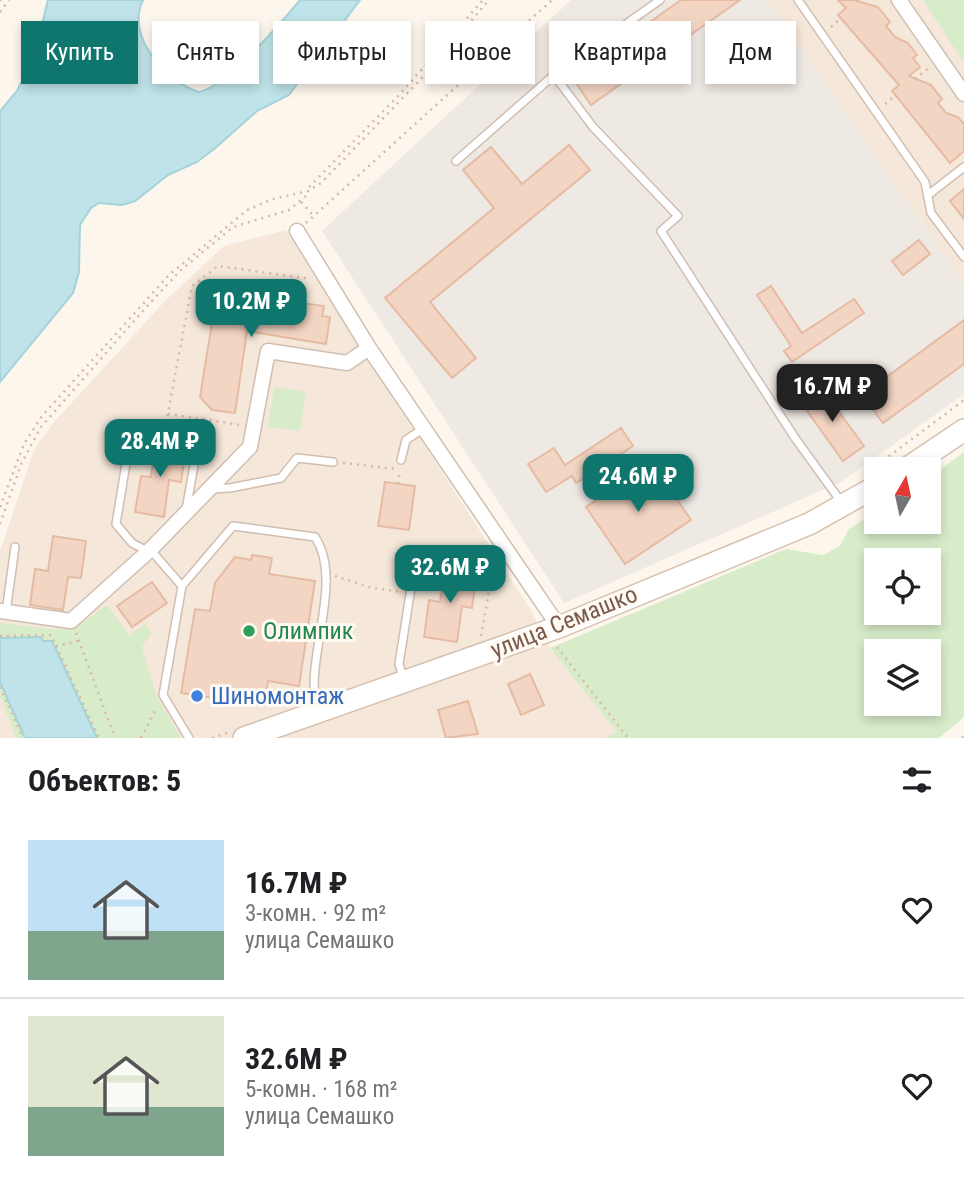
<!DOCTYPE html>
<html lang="ru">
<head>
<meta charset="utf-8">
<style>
  :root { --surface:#fff; --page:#f2f2f2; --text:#202124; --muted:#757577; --line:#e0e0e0; --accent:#0f766e }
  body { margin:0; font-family:"Roboto Condensed",sans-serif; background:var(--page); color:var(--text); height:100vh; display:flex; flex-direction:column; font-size:26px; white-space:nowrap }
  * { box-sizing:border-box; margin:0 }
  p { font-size:23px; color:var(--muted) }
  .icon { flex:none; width:38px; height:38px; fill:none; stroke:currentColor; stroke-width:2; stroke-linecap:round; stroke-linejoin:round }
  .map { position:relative; height:738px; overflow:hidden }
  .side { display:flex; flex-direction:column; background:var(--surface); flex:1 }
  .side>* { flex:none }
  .guide { position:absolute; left:21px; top:21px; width:922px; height:63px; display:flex; gap:14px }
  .needle { width:46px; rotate:9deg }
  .fabs { position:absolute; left:864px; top:457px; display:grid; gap:14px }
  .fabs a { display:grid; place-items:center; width:77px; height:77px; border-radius:0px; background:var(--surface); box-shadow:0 4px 10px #0003; font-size:35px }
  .price { position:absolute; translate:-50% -60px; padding:0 16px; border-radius:14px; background:var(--accent); color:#fff; font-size:23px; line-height:46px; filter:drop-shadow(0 2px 4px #0008) }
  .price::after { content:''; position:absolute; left:50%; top:42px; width:21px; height:16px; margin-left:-10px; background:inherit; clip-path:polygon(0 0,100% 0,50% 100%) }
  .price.on { background:#222; color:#fff }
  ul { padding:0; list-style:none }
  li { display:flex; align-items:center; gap:21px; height:175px; padding:0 28px }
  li+li { border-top:2px solid var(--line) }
  li span { display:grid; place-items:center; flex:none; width:196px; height:140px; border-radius:0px; color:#555 }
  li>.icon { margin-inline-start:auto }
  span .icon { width:84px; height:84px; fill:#fffc; stroke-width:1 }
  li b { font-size:30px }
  h2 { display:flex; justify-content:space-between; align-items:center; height:84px; padding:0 28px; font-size:30px }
  .chip { padding:0 24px; border-radius:0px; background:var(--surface); box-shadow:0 4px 10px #0003; font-size:24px; line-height:63px }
  .chip.on { background:var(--accent); color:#fff }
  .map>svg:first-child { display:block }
  .residential { fill:#f5e8da }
  .industrial { fill:#efe9e4 }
  .green { fill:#d8ecc9; fill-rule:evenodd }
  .water { fill:#bfe3e8; stroke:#a5d3da; stroke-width:2 }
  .building { fill:#f3d5c3; stroke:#e6bba3; stroke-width:2 }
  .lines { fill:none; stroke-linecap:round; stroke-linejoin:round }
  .service-casing { stroke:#d1beb0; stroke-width:10 }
  .minor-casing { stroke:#d1beb0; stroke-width:17 }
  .secondary-casing { stroke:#d6c0b0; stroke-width:24 }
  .path { stroke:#d9b8a5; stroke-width:2.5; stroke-dasharray:2 5; stroke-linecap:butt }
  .service { stroke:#fff; stroke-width:7 }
  .minor { stroke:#fff; stroke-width:14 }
  .secondary { stroke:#fff; stroke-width:21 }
  .leisure-dot { fill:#2e9e5b; stroke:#fffaf3; stroke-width:2.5 }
  .shop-dot { fill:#3f7fe0; stroke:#fffaf3; stroke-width:2.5 }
  .labels { text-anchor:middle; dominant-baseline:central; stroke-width:6; stroke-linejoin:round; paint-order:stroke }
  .street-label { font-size:24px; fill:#7a5c4d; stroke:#fffaf3 }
  .leisure-label { font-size:24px; fill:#27864d; stroke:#fffaf3; text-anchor:start }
  .shop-label { font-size:24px; fill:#366cbe; stroke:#fffaf3; text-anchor:start }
</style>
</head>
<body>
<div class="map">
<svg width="964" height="738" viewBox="0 0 964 738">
  <rect width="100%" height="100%" fill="#fdf6ec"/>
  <g class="residential">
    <polygon points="767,0 964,0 964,284"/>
    <polygon points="286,230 529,607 550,648 616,731 605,738 0,738 0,551 34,450 54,422 166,300 224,246"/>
  </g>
  <polygon class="industrial" points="571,0 767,0 964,284 964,394 841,482 564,603 322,231"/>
  <g class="green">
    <polygon points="923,0 964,0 964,60 961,58"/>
    <polygon points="274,387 306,392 300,431 268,427"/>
    <path d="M964 452V717L939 738H605L616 731 550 648 786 549 823 555 840 546 849 529 877 511V522H929V478ZM929 560V612H877V560ZM929 651V704H877V651Z"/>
    <polygon points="107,605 129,635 145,624 152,632 142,647 157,698 181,738 16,738 0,696 0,623 52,629 76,627"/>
  </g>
  <g class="water">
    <path d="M48 0H143C125 36 166 82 199 92 228 85 279 25 300 0H360L289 95 257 111 213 150 197 162 168 175 135 201 122 205 99 203 91 208 80 225 79 272 73 293 0 382V111L17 91 34 56Z"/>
    <polygon points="41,637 43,641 52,641 97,738 25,738 0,682 0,638"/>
  </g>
  <g class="building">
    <polygon points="681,0 740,0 591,105 572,77"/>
    <polygon points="838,0 854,0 878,7 890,22 886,26 895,37 908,43 917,55 913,58 920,67 909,76 931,85 942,99 938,103 946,113 958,117 964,124 964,151 950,163 892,91 899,85 838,15 846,8"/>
    <polygon points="569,145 590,170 430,302 476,358 452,378 385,298 494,208 463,170 491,147 522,184"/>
    <polygon points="964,189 964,219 950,201"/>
    <polygon points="919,240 930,254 903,275 892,261"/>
    <polygon points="771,286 802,333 854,299 864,313 792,362 784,351 791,346 757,295"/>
    <polygon points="224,292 324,306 322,316 330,317 326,344 247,331 235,413 212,410 200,397 216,298"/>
    <polygon points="964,320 964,364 883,423 862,395"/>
    <polygon points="820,386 864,446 843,461 800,401"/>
    <polygon points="621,428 633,446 576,483 572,476 546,492 528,464 554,448 565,465"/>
    <polygon points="156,442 186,447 181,482 169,480 164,517 135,512 141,476 151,477"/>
    <polygon points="652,463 691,520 625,564 586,507"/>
    <polygon points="385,482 415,486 409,530 378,526"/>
    <polygon points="53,536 86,541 81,578 68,577 63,610 30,605 35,569 48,571"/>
    <polygon points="252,555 272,558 269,574 315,581 299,686 268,681 264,706 181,693 195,609 210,611 215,583 235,557 251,560"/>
    <polygon points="445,568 477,572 472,608 462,606 457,642 424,637 429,600 440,602"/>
    <polygon points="152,582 167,603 132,627 117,606"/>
    <polygon points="530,674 544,705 521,715 508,684"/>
    <polygon points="468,701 478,734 446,738 438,710"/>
  </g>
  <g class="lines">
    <defs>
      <g id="service">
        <polyline points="798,0 925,182 931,213 964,257"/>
        <polyline points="554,75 660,0"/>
        <polyline points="456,161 554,75 593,127 678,216 661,231 795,438 842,503"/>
        <polyline points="928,195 964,167"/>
        <polyline points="401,460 406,440 424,428"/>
        <polyline points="210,489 230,488 281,478 297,458 333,462"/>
        <polyline points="186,510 196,454 191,435 132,427 116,524 132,543 155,555 182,586 163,695 189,738"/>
        <path d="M182 586 233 526 315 537C345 582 303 661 317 710"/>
        <polyline points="6,612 15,547"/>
        <polyline points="404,681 399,664 411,588"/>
      </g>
      <g id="minor">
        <polyline points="899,0 964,94"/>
        <polyline points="297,231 369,348 559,627"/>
        <polyline points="0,611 71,621 150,550 250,447 268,351 347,363 369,348"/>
      </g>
      <g id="secondary">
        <polyline points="906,469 964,430"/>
        <polyline points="244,738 559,627 809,524 877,486"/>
      </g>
    </defs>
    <use href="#service" class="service-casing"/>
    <use href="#minor" class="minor-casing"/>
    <use href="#secondary" class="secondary-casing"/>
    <g class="path">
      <polyline points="0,1 1,0"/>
      <polyline points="0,12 9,0"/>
      <polyline points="831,27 841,18"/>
      <polyline points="915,79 930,67"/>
      <polyline points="885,104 896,95"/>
      <polyline points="309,187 400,94 483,0"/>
      <polyline points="301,202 313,215"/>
      <polyline points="306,223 552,0"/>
      <polyline points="168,414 241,425"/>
      <polyline points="166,423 192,286 218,266 311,279"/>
      <polyline points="343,463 396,469"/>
      <polyline points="872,469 964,400"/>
      <polyline points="398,484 400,470"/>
      <polyline points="0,507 24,444 42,416 168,276 247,210 273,199 308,191 321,183 419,81 489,0"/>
      <polyline points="0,524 22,462 41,427 149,304 181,270 233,227 289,210 306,196"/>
      <polyline points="335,576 369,587 400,592"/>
      <polyline points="418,581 421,570 441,554 491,559"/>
      <polyline points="76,633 115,738"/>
      <polyline points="0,636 51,635 99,738"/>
      <polyline points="481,636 495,557"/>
      <polyline points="56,646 79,641"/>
      <polyline points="557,647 628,738"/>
      <polyline points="0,687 23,738"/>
      <polyline points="141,738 157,707"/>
      <polyline points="212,738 229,732"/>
      <polyline points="962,738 964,736"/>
    </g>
    <use href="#service" class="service"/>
    <use href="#minor" class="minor"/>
    <use href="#secondary" class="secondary"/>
  </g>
  <circle class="leisure-dot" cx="249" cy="631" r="7"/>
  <circle class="shop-dot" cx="197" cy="696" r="7"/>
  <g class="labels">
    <g class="street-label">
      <text transform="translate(564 622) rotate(-22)">улица Семашко</text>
    </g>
    <g class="leisure-label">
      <text x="263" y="631">Олимпик</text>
    </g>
    <g class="shop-label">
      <text x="211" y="696">Шиномонтаж</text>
    </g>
  </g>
</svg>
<div class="fabs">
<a><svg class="needle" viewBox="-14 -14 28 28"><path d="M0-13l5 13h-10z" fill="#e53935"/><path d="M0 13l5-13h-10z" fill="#757577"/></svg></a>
<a><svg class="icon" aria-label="locate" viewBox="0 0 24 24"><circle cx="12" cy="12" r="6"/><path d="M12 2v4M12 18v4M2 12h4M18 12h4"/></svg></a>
<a><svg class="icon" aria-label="layers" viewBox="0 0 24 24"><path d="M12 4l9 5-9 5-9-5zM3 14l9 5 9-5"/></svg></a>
</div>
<b class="price" style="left:251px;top:339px">10.2M ₽</b>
<b class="price on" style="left:832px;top:424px">16.7M ₽</b>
<b class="price" style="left:160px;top:479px">28.4M ₽</b>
<b class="price" style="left:638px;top:514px">24.6M ₽</b>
<b class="price" style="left:450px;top:605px">32.6M ₽</b>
<div class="guide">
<a class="chip on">Купить</a>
<a class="chip">Снять</a>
<a class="chip">Фильтры</a>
<a class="chip">Новое</a>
<a class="chip">Квартира</a>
<a class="chip">Дом</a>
</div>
</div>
<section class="side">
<h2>Объектов: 5<svg class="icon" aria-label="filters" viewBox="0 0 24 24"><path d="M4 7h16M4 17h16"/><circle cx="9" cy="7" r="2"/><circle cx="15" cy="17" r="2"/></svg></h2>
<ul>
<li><span style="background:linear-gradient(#bfe0f5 65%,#7fa58c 0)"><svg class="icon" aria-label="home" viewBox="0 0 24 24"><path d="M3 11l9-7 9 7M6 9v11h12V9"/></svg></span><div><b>16.7M ₽</b><p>3-комн. · 92 m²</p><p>улица Семашко</p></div><svg class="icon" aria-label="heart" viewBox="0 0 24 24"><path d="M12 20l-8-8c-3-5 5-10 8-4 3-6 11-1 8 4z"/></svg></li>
<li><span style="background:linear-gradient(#dfe7d0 65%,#7fa58c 0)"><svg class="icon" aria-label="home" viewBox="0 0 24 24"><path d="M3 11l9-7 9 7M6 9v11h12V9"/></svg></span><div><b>32.6M ₽</b><p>5-комн. · 168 m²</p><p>улица Семашко</p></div><svg class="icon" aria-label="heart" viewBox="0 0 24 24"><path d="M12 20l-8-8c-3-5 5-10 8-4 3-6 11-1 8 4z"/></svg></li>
</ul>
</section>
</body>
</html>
